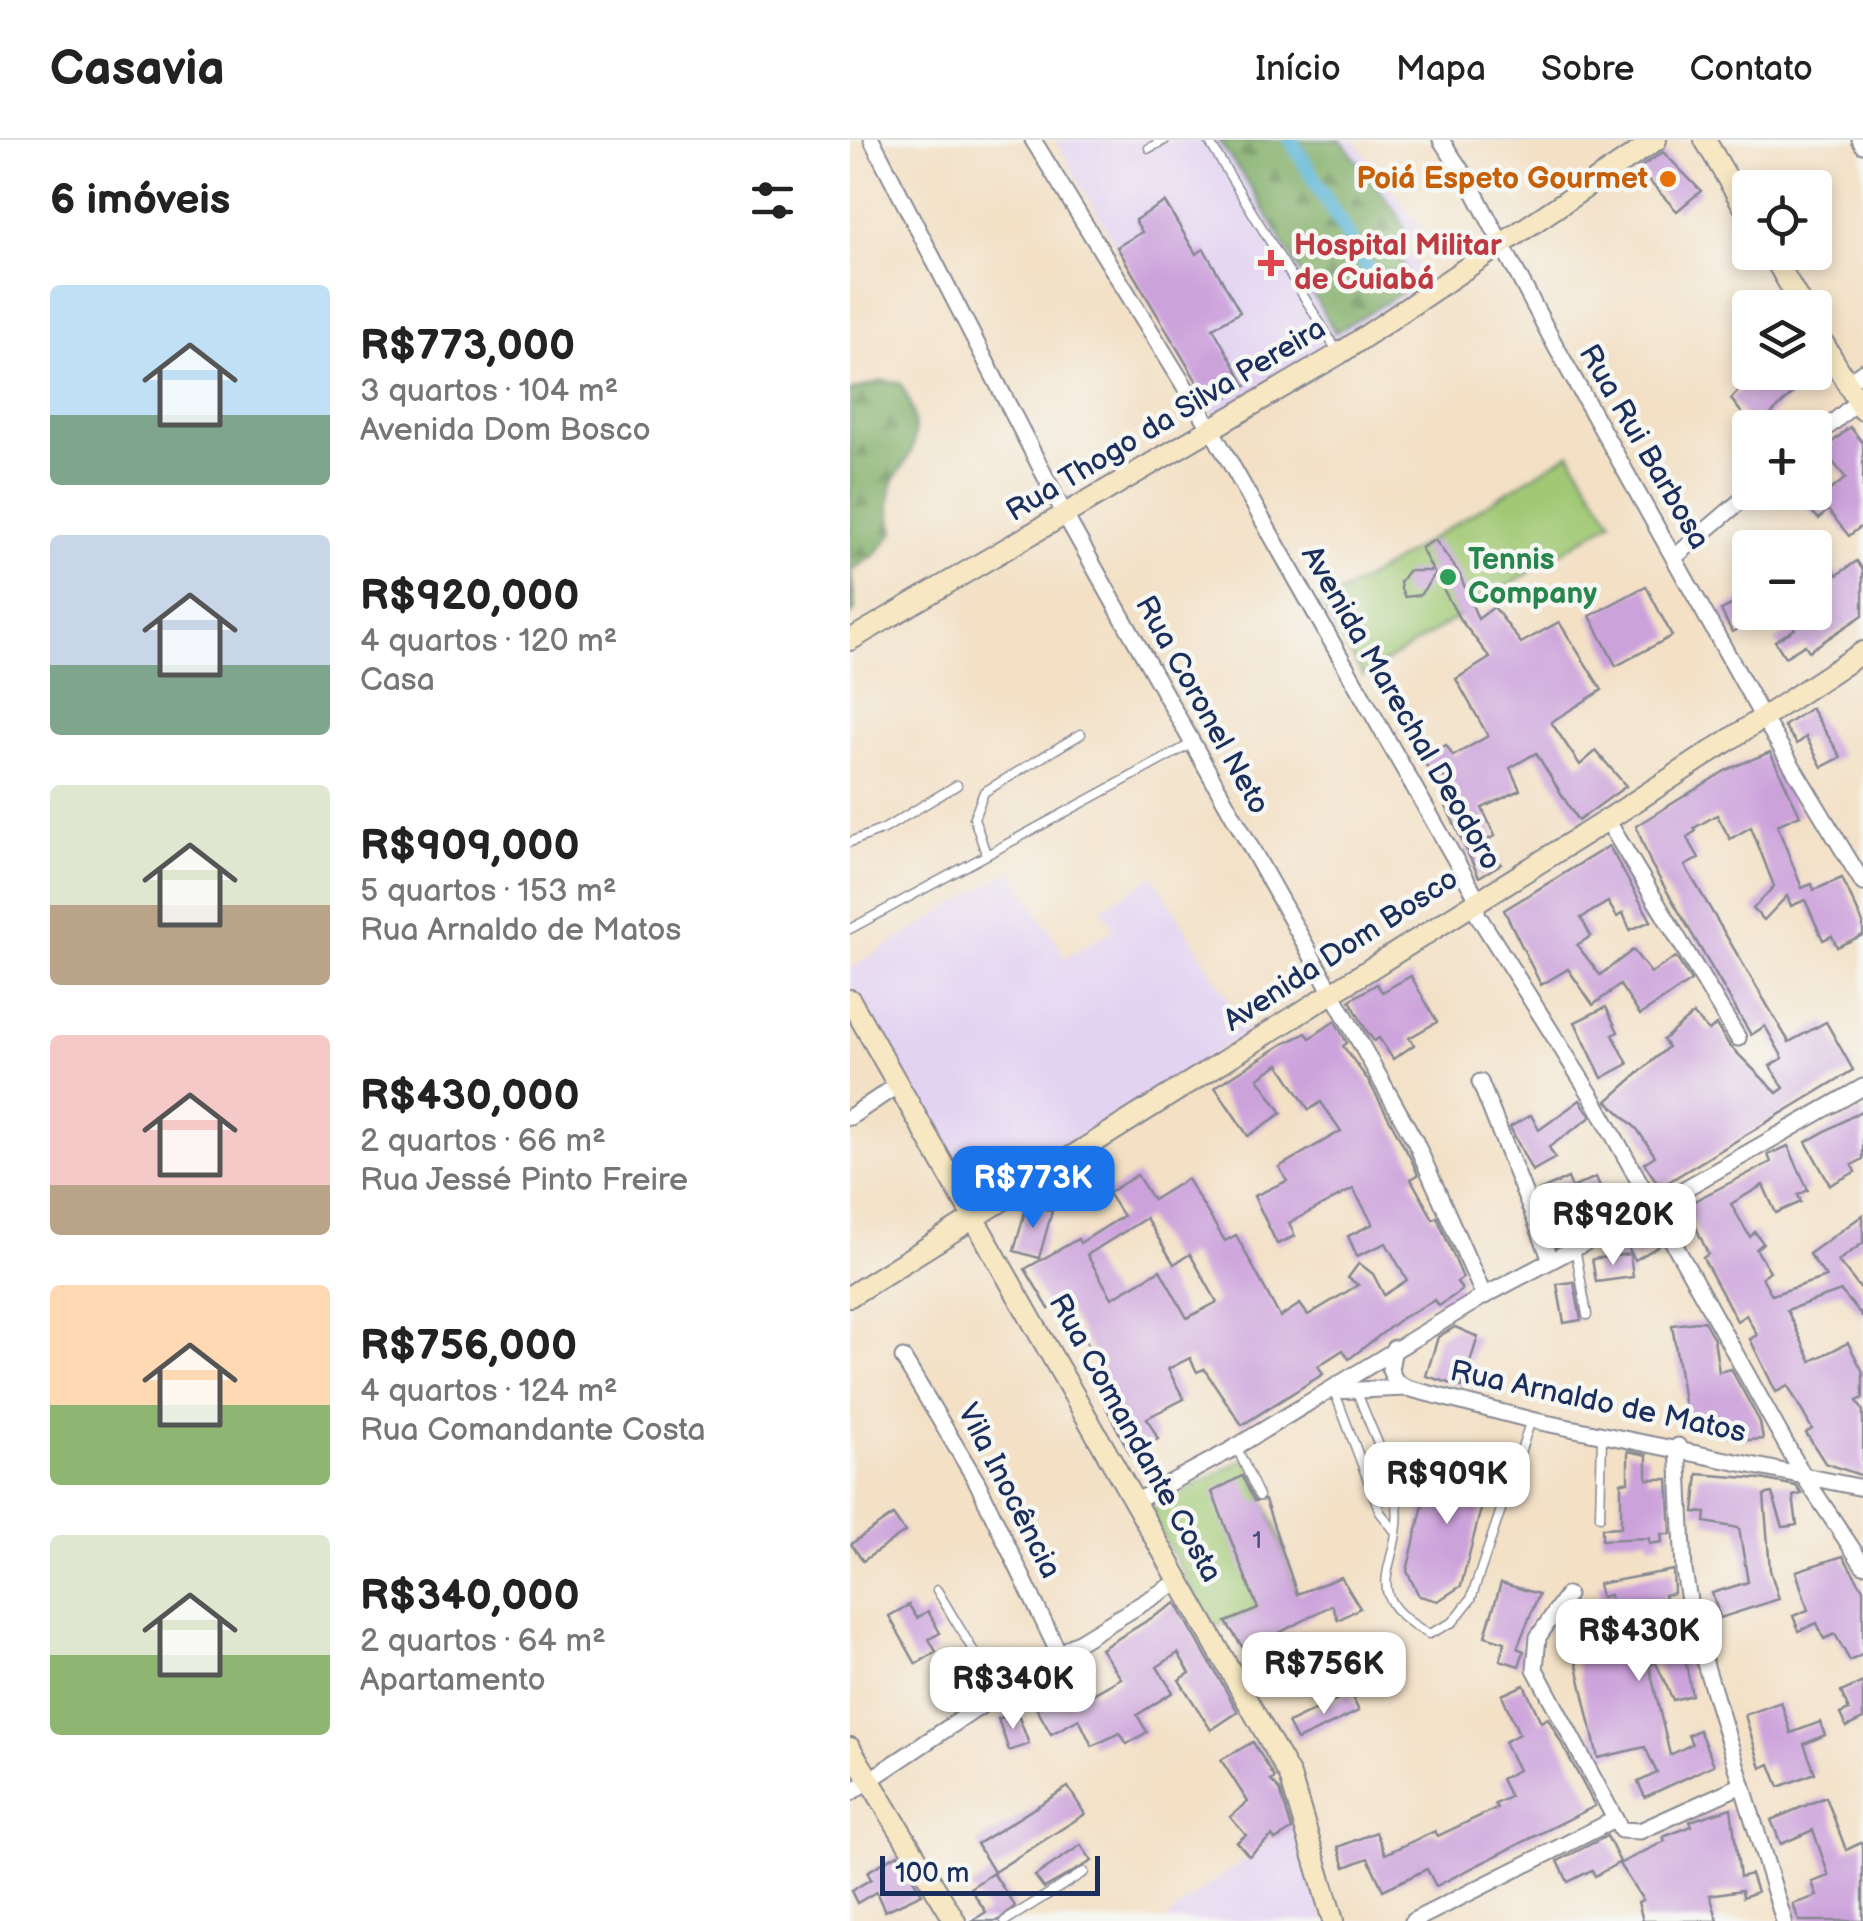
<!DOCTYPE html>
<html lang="pt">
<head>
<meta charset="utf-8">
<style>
  :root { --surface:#fff; --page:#f6f6f6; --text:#222; --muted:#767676; --line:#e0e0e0; --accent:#1a73e8 }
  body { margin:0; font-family:"Balsamiq Sans",sans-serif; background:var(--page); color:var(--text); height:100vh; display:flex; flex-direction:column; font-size:38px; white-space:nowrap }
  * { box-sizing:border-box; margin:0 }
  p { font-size:32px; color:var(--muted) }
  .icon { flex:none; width:55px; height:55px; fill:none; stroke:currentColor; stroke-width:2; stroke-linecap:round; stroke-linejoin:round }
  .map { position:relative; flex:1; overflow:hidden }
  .details { display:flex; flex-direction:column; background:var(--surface); width:850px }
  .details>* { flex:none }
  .tools { position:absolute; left:882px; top:30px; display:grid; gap:20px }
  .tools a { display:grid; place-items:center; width:100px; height:100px; border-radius:10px; background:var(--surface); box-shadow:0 5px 15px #0003; font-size:50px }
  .scale { position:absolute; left:30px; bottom:25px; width:220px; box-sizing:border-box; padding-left:10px; border:5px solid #1b2f5e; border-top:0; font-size:28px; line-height:35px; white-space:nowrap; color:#1b2f5e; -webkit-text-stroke:8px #f6f6f2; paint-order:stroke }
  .price { position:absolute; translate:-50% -85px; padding:0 22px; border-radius:20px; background:#fff; color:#222; font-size:32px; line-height:65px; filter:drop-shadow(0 2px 5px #0008) }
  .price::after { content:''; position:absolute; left:50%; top:60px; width:30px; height:22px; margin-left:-15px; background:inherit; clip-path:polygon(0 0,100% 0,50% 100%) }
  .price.selected { background:var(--accent); color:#fff }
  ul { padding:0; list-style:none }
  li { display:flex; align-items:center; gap:30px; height:250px; padding:0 50px }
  li span { display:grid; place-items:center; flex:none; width:280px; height:200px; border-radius:10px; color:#555 }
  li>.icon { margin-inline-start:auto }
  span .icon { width:120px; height:120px; fill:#fffc; stroke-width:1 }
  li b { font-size:42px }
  h2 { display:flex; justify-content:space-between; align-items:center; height:120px; padding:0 50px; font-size:42px }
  header { display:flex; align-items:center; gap:60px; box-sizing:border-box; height:140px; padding:0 50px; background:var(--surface); border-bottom:2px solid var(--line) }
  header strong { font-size:48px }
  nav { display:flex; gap:55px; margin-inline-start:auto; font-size:35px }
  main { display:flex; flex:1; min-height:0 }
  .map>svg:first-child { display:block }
  .built { fill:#e3d3f2 }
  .green { fill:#a1c974; stroke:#5e7c69; stroke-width:2.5 }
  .forest { fill:url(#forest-firs); stroke:#4e6e62; stroke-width:2.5 }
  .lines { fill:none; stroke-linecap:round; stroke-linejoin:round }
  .canal { stroke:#59b5d7; stroke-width:15 }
  .building { fill:#cca2db; fill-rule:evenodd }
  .lane-casing { stroke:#878892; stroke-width:11 }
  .street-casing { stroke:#878892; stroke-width:19 }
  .secondary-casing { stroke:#878892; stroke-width:24 }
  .lane { stroke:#fff; stroke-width:8 }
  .street { stroke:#fff; stroke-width:15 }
  .secondary { stroke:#f7e8c3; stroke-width:20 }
  .food-dot { fill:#e8710a; stroke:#f6f6f2; stroke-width:4 }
  .health-dot { fill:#e0444e; stroke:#f6f6f2; stroke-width:4 }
  .leisure-dot { fill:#2e9e5b; stroke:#f6f6f2; stroke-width:4 }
  .labels { text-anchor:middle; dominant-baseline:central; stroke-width:9; stroke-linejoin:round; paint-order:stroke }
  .number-label { font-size:25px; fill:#474c7d }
  .food-label { font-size:30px; font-weight:bold; fill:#c56008; stroke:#f6f6f2; text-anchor:end }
  .health-label { font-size:30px; font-weight:bold; fill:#be3a42; stroke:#f6f6f2; text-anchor:start }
  .street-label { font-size:30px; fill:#1b2f5e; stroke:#f6f6f2 }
  .leisure-label { font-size:30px; font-weight:bold; fill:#27864d; stroke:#f6f6f2; text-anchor:start }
</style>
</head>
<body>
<header>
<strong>Casavia</strong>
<nav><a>Início</a><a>Mapa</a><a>Sobre</a><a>Contato</a></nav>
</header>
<main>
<section class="details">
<h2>6 imóveis<svg class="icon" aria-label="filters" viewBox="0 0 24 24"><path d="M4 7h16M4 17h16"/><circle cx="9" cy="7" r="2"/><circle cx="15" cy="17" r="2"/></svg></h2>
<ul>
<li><span style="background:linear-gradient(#bfe0f5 65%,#7fa58c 0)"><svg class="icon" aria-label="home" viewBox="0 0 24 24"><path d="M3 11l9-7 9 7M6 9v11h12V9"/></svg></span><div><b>R$773,000</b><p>3 quartos · 104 m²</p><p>Avenida Dom Bosco</p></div></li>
<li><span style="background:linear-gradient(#c9d6e8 65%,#7fa58c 0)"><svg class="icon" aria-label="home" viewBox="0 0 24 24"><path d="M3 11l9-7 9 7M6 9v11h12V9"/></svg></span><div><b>R$920,000</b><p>4 quartos · 120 m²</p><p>Casa</p></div></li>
<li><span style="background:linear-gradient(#dfe7d0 60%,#b9a48a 0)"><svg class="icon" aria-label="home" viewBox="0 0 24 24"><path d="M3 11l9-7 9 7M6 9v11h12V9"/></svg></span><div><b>R$909,000</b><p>5 quartos · 153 m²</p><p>Rua Arnaldo de Matos</p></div></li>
<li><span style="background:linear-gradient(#f6c9c9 75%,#b9a48a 0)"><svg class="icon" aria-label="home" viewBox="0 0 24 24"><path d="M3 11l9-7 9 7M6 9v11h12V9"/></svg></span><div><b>R$430,000</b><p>2 quartos · 66 m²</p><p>Rua Jessé Pinto Freire</p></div></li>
<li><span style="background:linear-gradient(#ffd9b3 60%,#8fb573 0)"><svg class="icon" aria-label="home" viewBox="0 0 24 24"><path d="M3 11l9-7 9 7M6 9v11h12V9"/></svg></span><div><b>R$756,000</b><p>4 quartos · 124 m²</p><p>Rua Comandante Costa</p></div></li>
<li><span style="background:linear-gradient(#dfe7d0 60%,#8fb573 0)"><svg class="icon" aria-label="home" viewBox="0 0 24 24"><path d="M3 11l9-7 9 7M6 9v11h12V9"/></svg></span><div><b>R$340,000</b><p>2 quartos · 64 m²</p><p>Apartamento</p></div></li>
</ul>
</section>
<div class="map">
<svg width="1013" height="1781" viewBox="0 0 1013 1781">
  <defs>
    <pattern id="forest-firs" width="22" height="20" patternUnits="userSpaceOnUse" patternTransform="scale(2.5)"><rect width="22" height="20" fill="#80ad66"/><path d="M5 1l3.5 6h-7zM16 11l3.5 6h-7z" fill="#688d57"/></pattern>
  </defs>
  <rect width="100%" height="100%" fill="#f6f6f2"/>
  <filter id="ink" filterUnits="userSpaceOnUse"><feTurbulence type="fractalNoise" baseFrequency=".01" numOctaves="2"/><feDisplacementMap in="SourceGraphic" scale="20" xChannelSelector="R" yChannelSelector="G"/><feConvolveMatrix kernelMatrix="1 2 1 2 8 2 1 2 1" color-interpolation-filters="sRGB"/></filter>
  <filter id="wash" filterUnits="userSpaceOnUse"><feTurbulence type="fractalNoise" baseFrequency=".0048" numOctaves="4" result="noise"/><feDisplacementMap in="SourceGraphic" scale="40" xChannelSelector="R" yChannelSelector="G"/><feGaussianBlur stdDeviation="2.25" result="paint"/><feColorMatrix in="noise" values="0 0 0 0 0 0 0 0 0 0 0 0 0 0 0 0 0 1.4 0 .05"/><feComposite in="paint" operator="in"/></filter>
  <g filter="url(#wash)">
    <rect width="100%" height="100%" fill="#f3e0c5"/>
    <g class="built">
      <polygon points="205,0 504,0 573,91 552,105 579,141 364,275"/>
      <polygon points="162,730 216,818 264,789 252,768 304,736 398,892 129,1056 0,842 0,829"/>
      <polygon points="445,1682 474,1781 315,1781 341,1759"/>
    </g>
    <g class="green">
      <polygon points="720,313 762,381 513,536 472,466"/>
      <polygon points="396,1318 426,1387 447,1454 363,1487 299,1371"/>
    </g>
    <g class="forest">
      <polygon points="368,0 491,0 548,74 555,91 549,101 558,149 485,193 402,49"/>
      <path d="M33 241 50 243C63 263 71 296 58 318 54 327 44 336 42 345 37 361 40 377 44 392L25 415 1 431 5 470 0 476V251Z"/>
    </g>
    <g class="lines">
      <polyline class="canal" points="441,0 524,140"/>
    </g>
    <g id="blocks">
      <g class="building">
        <polygon points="813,12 851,51 827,71 788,29"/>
        <polygon points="315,62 346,114 354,109 390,172 363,188 396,246 373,259 365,245 353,252 267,107 292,92 285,80"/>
        <polygon points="906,232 947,232 955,242 916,279 901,285 881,259"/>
        <polygon points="1000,287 1013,303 1013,385 999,396 978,370 969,379 941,352 974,355 996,338 973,310"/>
        <polygon points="585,400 609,433 628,479 644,467 671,503 709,482 752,550 701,582 730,625 746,611 776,646 728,681 686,613 660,628 670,650 632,668 645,696 637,700 651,724 629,737 594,662 605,657 591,631 582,636 573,619 596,605 603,616 638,596 606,539 640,518 609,478 585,434 570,455 555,457 551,449 550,442 558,431 583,431 571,408"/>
        <polygon points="973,414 987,435 1007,421 1013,430 1013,475 959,511 955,505 935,517 925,501 945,489 934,472 965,472 965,419"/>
        <polygon points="796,446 822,496 766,526 740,476"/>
        <polygon points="900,456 900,472 920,472 882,492 871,470"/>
        <polygon points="961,568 991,617 972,627 956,597 947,604 934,586"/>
        <polygon points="920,612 950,675 927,685 952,748 962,744 964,750 992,738 1013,783 1013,795 987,807 982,796 973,800 955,760 941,766 937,756 914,780 903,769 924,746 901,687 880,699 867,675 844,688 846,691 837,697 849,718 835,726 939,902 976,882 1003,930 810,1047 794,1023 805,1016 787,989 757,961 818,907 813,900 843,874 859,891 866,885 879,905 927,953 934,948 920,926 933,918 915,886 901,895 801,724 786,686 878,629"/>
        <polygon points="759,706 801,781 780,790 773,773 767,777 758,762 731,778 741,796 727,805 750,835 783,810 801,833 826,817 841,841 790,875 770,845 743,865 718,829 691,845 654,770"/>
        <polygon points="561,836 587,882 559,898 564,905 543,919 529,898 524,901 516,890 500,860 527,844 532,852"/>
        <polygon points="756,867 768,892 763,895 778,924 752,938 725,882"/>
        <path d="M485 881 497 903 493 906 518 940 562 1021 568 1035 561 1039 583 1079 587 1077 613 1138 607 1142 612 1150 589 1166 585 1160 552 1178 499 1219 493 1210 468 1226 473 1234 392 1285 354 1229 347 1232 340 1218 318 1229 334 1259 297 1278 308 1299 280 1314 256 1267 262 1264 247 1234 253 1231 222 1177 210 1163 199 1169 175 1129 228 1099 230 1103 273 1076 258 1053 287 1035 303 1060 337 1039 375 1101 386 1095 430 1177 450 1164 458 1175 508 1145 498 1138 509 1123 523 1134 534 1155 557 1140 536 1103 507 1116 498 1096 523 1084 503 1049 439 1083 445 1096 427 1104 404 1056 437 1041 429 1027 491 991 471 962 459 970 429 924 408 938 432 973 398 996 365 947 433 904 456 893 460 898ZM296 1078 324 1124 340 1114 367 1162 337 1178 310 1130 262 1158 237 1115Z"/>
        <polygon points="730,960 741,977 699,1007 705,1018 682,1031 660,987 681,975 689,990"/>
        <polygon points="1013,970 1013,1019 1002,1025 1005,1032 980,1045 956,1002"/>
        <polygon points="938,1006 958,1050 948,1055 951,1062 926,1073 913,1045 881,1064 900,1097 905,1092 913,1103 906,1109 920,1131 912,1137 922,1155 976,1137 959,1114 1013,1075 1013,1103 988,1121 1013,1152 1013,1177 991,1151 937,1170 961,1221 998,1203 1013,1232 1013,1258 1007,1261 1013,1271 1013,1336 975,1323 956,1293 962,1289 938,1246 926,1252 900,1199 907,1195 896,1175 887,1181 853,1118 858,1114 836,1065 921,1022 918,1015"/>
        <polygon points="746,1037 761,1072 708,1096 689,1051 718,1038 722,1048"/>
        <polygon points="177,1064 202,1071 189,1118 164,1111"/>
        <polygon points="796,1084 809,1106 785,1120 773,1098"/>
        <polygon points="780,1114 783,1137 746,1142 742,1119"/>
        <polygon points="724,1142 731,1180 714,1183 707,1144"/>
        <polygon points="854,1181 864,1199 869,1232 881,1229 910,1282 913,1299 899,1300 838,1287 822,1185"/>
        <polygon points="605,1187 628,1197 612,1247 576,1236 588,1197"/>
        <polygon points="778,1311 797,1315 797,1339 818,1339 821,1394 811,1394 812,1402 799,1404 799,1398 752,1400 752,1388 771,1387 771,1342 778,1342"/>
        <polygon points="585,1315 641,1330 611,1446 588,1461 569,1456 557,1431"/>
        <polygon points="848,1334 911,1339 946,1346 952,1354 943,1356 947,1385 933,1387 922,1353 914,1355 920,1430 929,1459 870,1478 862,1453 898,1442 889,1388 855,1382 856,1373 844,1372"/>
        <polygon points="392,1336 404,1361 415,1360 447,1454 491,1437 510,1468 488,1480 482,1465 395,1511 376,1482 408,1469 362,1352"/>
        <polygon points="43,1375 55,1392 13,1421 1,1404"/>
        <polygon points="993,1416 1013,1449 1013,1514 1000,1521 985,1494 974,1499 967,1483 949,1491 943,1476 958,1470 946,1431"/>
        <polygon points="823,1430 824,1453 814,1455 824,1499 831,1498 842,1555 823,1560 806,1523 799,1525 820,1615 842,1604 838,1595 849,1590 864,1625 795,1657 788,1642 807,1633 795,1607 748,1618 722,1503 796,1486 790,1460 762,1465 760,1455 751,1457 748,1444"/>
        <polygon points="651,1443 689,1454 667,1508 674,1511 669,1526 650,1520 655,1502 635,1496"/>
        <polygon points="326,1463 388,1572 361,1590 329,1540 340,1533 328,1513 307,1527 323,1552 287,1575 297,1592 277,1604 270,1593 242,1606 229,1579 201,1594 179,1555 222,1528 228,1541 235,1537 243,1554 271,1538 251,1509"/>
        <polygon points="59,1465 67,1478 78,1471 90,1493 79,1499 86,1512 66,1524 39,1476"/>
        <polygon points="1013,1542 1013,1579 996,1587 990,1574 999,1570 991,1552"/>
        <polygon points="674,1545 691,1582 698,1578 745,1666 586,1746 577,1729 533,1750 518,1718 495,1727 488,1707 526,1692 535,1714 585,1691 588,1696 647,1668 645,1664 660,1657 651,1639 668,1630 654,1602 669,1594 652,1555"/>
        <polygon points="500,1553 509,1571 447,1600 438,1583"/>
        <polygon points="931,1562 941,1593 970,1582 975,1595 954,1604 965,1633 929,1647 920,1624 911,1628 895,1575"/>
        <polygon points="167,1572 179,1604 159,1611 148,1579"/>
        <polygon points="403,1602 425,1638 421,1641 430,1650 442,1690 425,1700 422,1696 399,1716 387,1702 396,1695 380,1677 398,1662 371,1620"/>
        <polygon points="218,1647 235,1674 144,1732 127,1704"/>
        <polygon points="976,1657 996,1710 1013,1702 1013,1781 949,1781 943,1764 967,1756 962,1742 979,1736 963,1690 931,1704 921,1680"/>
        <polygon points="881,1668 890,1737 901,1734 907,1752 893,1757 892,1750 860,1755 868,1781 793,1781 788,1762 793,1760 769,1724 815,1701 813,1697 842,1686 840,1681"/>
        <polygon points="757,1696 770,1722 745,1736 742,1730 718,1742 708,1721"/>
        <polygon points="231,1705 242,1721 194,1748 185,1736"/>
        <polygon points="48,1714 72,1754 35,1771 26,1752 7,1763 1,1751 21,1739 17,1732"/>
        <polygon points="143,1733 165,1766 148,1781 122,1781 136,1772 120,1748"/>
      </g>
    </g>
  </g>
  <g filter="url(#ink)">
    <use href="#blocks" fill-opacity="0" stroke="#878892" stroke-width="2.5"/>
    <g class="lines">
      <defs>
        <g id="lane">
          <polyline points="358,0 489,214"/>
          <polyline points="299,8 315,0"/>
          <polyline points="0,702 34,689 107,645"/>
          <polyline points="136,714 124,678 134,652 231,594"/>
          <polyline points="0,789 343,603"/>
          <polyline points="725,1107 737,1175"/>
          <path d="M507 1252C518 1283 544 1333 547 1364 553 1427 503 1452 579 1494L603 1482 621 1459 681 1280"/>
          <polyline points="485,1253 530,1372 544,1390"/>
          <polyline points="386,1306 409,1356"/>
          <polyline points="750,1376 752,1296"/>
          <polyline points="87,1450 149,1554"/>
          <polyline points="155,1781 234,1732"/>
        </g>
        <g id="street">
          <polyline points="22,0 215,375 565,1001 634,1156"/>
          <polyline points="183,0 361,289 627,758 627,774 741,955 953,1335 1013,1425"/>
          <polyline points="591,0 620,44 706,207 912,576 1013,743"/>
          <polyline points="1010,0 1013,5"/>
          <polyline points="997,243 1013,231"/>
          <polyline points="965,298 1008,261"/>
          <polyline points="826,416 901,352"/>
          <polyline points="757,680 888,898"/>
          <polyline points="630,942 701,1120"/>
          <polyline points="0,977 49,944"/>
          <polyline points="544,1208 540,1230 546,1242 557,1248"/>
          <polyline points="53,1218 127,1342 209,1514"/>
          <polyline points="483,1251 557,1248 681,1280 1013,1348"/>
          <polyline points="828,1306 834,1431 843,1484 934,1781"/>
          <polyline points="286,1361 379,1311 634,1156 801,1068 1013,947"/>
          <polyline points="717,1455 688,1497 685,1529 771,1690 790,1691 892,1645"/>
          <polyline points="0,1653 209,1514 331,1440"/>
          <polyline points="563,1781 764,1680"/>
        </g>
        <g id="secondary">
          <polyline points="855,0 900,77"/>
          <polyline points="921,112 953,168"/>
          <polyline points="965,189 1013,270"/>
          <polyline points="0,500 489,214 806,0"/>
          <polyline points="0,860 440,1636 483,1781"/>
          <polyline points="0,1156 757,680 1013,512"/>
          <polyline points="0,1608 105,1781"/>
        </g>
      </defs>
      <use href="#lane" class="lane-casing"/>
      <use href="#street" class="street-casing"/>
      <use href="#secondary" class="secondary-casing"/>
      <use href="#lane" class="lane"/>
      <use href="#street" class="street"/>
      <use href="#secondary" class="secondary"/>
    </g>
  </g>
  <circle class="food-dot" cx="818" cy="39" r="10"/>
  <path class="health-dot" d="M416 108h10v10h10v10h-10v10h-10v-10h-10v-10h10z"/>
  <circle class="leisure-dot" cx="598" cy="437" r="10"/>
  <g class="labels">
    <g class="number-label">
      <text x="407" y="1400">1</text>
    </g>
    <g class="food-label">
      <text x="798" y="39">Poiá Espeto Gourmet</text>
    </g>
    <g class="health-label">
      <text x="444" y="106">Hospital Militar<tspan x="444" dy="34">de Cuiabá</tspan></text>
    </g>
    <g class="street-label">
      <text transform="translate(316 280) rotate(-31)">Rua Thogo da Silva Pereira</text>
      <text transform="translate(794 307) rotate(60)">Rua Rui Barbosa</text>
      <text transform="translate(352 565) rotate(61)">Rua Coronel Neto</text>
      <text transform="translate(551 568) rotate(60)">Avenida Marechal Deodoro</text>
      <text transform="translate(491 810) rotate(-33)">Avenida Dom Bosco</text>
      <text transform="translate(748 1262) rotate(12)">Rua Arnaldo de Matos</text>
      <text transform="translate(285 1298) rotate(61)">Rua Comandante Costa</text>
      <text transform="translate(159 1351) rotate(63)">Vila Inocência</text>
    </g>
    <g class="leisure-label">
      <text x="618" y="420">Tennis<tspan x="618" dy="34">Company</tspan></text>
    </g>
  </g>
</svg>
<div class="tools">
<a><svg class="icon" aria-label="locate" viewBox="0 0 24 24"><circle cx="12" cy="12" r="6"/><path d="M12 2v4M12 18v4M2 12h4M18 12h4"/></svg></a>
<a><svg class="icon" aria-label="layers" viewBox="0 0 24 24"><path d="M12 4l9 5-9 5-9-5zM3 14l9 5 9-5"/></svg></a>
<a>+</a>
<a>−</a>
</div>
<div class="scale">100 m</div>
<b class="price selected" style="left:183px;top:1091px">R$773K</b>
<b class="price" style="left:763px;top:1128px">R$920K</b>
<b class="price" style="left:597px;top:1387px">R$909K</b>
<b class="price" style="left:789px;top:1544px">R$430K</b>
<b class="price" style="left:474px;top:1577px">R$756K</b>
<b class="price" style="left:163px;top:1592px">R$340K</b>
</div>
</main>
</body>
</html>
